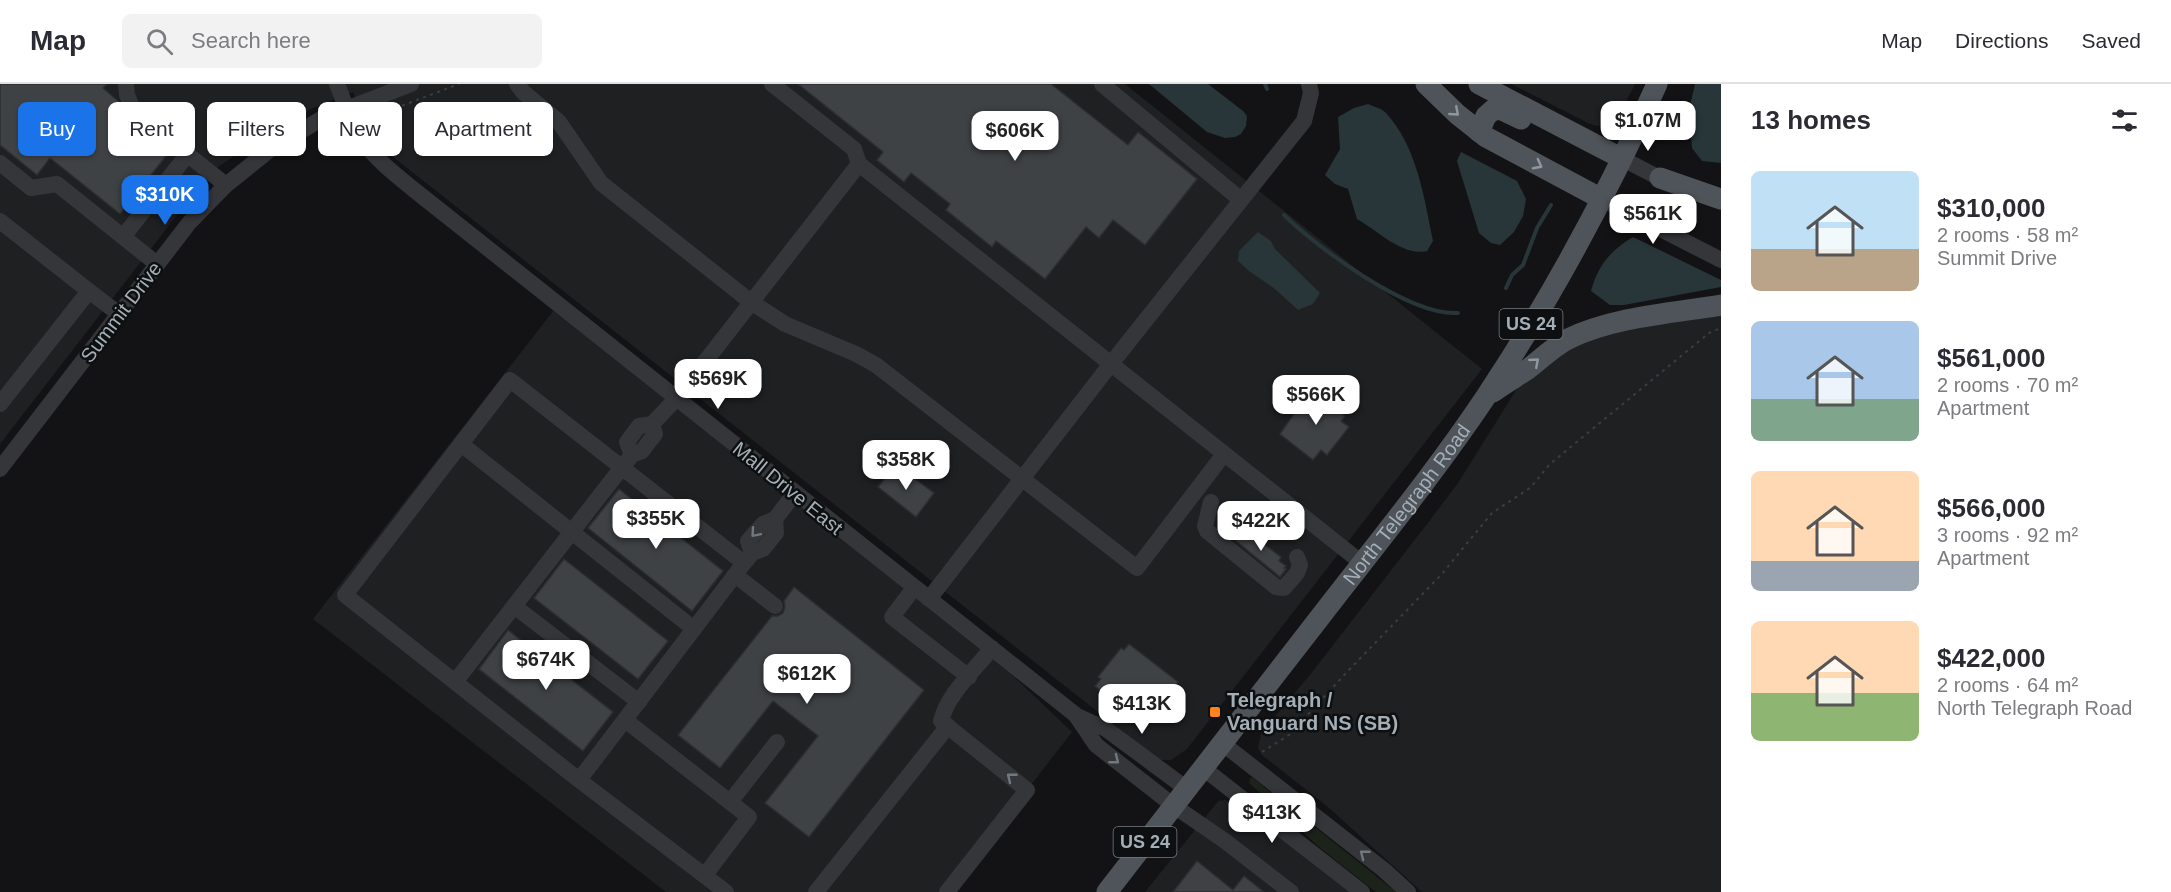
<!DOCTYPE html>
<html lang="en">
<head>
<meta charset="utf-8">
<style>
  :root { --surface:#fff; --page:#f2f2f3; --text:#2b2b33; --muted:#7c7c81; --line:#e1e1e2; --accent:#1a73e8 }
  body { margin:0; font-family:Helvetica,sans-serif; background:var(--page); color:var(--text); height:100vh; display:flex; flex-direction:column; font-size:22px; white-space:nowrap }
  * { box-sizing:border-box; margin:0 }
  p { font-size:20px; color:var(--muted) }
  .icon { flex:none; width:33px; height:33px; fill:none; stroke:currentColor; stroke-width:2; stroke-linecap:round; stroke-linejoin:round }
  .map { position:relative; flex:1; overflow:hidden }
  .sheet { display:flex; flex-direction:column; background:var(--surface); width:450px }
  .sheet>* { flex:none }
  .banner { position:absolute; left:18px; top:18px; width:570px; height:54px; display:flex; gap:12px }
  .price { position:absolute; translate:-50% -51px; padding:0 14px; border-radius:12px; background:#fff; color:#222; font-size:20px; line-height:39px; filter:drop-shadow(0 2px 3px #0008) }
  .price::after { content:''; position:absolute; left:50%; top:36px; width:18px; height:14px; margin-left:-9px; background:inherit; clip-path:polygon(0 0,100% 0,50% 100%) }
  .price.current { background:var(--accent); color:#fff }
  ul { padding:0; list-style:none }
  li { display:flex; align-items:center; gap:18px; height:150px; padding:0 30px }
  li span { display:grid; place-items:center; flex:none; width:168px; height:120px; border-radius:9px; color:#555 }
  li>.icon { margin-inline-start:auto }
  span .icon { width:72px; height:72px; fill:#fffc; stroke-width:1 }
  li b { font-size:26px }
  h2 { display:flex; justify-content:space-between; align-items:center; height:72px; padding:0 30px; font-size:26px }
  .chip { padding:0 21px; border-radius:9px; background:var(--surface); box-shadow:0 2px 4px #0004; font-size:21px; line-height:54px }
  .chip.current { background:var(--accent); color:#fff }
  header { display:flex; align-items:center; gap:36px; box-sizing:border-box; height:84px; padding:0 30px; background:var(--surface); border-bottom:2px solid var(--line) }
  header strong { font-size:28px }
  nav { display:flex; gap:33px; margin-inline-start:auto; font-size:21px }
  .search { width:420px; height:54px; background:var(--page); display:flex; align-items:center; gap:15px; box-sizing:border-box; padding:0 21px; border-radius:9px; color:var(--muted); font-size:22px }
  main { display:flex; flex:1; min-height:0 }
  .map>svg:first-child { display:block }
  .built { fill:#1f2022 }
  .green { fill:#1b231b }
  .water { fill:#28363a }
  .lines { fill:none; stroke-linecap:round; stroke-linejoin:round }
  .stream { stroke:#28363a; stroke-width:4 }
  .building { fill:#3f4245; stroke:#2d2e31; stroke-width:1.5 }
  .path { stroke:#3a3e41; stroke-width:2; stroke-dasharray:3 4.5; stroke-linecap:butt }
  .minor { stroke:#34363a; stroke-width:16 }
  .major { stroke:#4f545a; stroke-width:21 }
  .oneway { stroke:#8e98a0 }
  .oneway2 { stroke:#71787f }
  .poi-dot { fill:#ff8221; stroke:#0e0f10; stroke-width:2 }
  .labels { text-anchor:middle; dominant-baseline:central; stroke-width:5; stroke-linejoin:round; paint-order:stroke }
  .shield { fill:#0e0f10; stroke:#767e85; stroke-width:1.5 }
  .shield-label { font-size:18px; font-weight:bold; fill:#a3aeb7 }
  .street-label { font-size:20px; fill:#a3aeb7; stroke:#0e0f10 }
  .poi-label { font-size:20px; font-weight:bold; fill:#a3aeb7; stroke:#0e0f10; text-anchor:start }
</style>
</head>
<body>
<header>
<strong>Map</strong>
<div class="search"><svg class="icon" aria-label="search" viewBox="0 0 24 24"><circle cx="10" cy="10" r="6"/><path d="M15 15l6 6"/></svg>Search here</div>
<nav><a>Map</a><a>Directions</a><a>Saved</a></nav>
</header>
<main>
<div class="map">
<svg width="1721" height="808" viewBox="0 0 1721 808">
  <rect width="100%" height="100%" fill="#131315"/>
  <g class="built">
    <polygon points="0,0 1125,0 1482,285 1187,665 1171,676 1159,676 388,69 368,43 353,8 311,25 275,44 218,83 201,100 0,360"/>
    <polygon points="1511,0 1635,0 1625,20 1613,37 1607,40 1597,42 1590,40"/>
    <polygon points="554,226 1012,591 1072,648 948,808 666,808 313,535"/>
    <polygon points="1721,227 1721,808 1422,808 1328,723 1262,671 1258,664 1261,650 1313,587 1427,440 1458,399 1518,303 1585,254"/>
    <polygon points="1225,716 1245,726 1349,808 1145,808 1215,721 1219,717"/>
  </g>
  <polygon class="green" points="1250,694 1253,694 1396,808 1376,808 1319,763 1249,699"/>
  <g class="water">
    <polygon points="1149,0 1208,0 1243,27 1247,32 1246,42 1241,50 1235,53 1225,54 1207,48"/>
    <polygon points="1695,0 1721,0 1721,79 1702,77 1692,64 1689,26"/>
    <path d="M1368 20C1374 23 1381 24 1385 28 1417 62 1424 113 1433 157L1427 167C1403 173 1377 146 1357 135L1348 105 1335 100 1325 91 1340 65 1338 33 1354 24Z"/>
    <polygon points="1461,68 1517,97 1526,115 1523,132 1514,148 1500,161 1491,159 1479,149 1457,77"/>
    <polygon points="1258,148 1271,157 1275,165 1320,209 1313,220 1298,226 1275,205 1249,187 1238,177 1239,167"/>
    <path d="M1633 153 1721 196V203L1624 221H1610L1591 207C1598 181 1611 166 1633 153Z"/>
  </g>
  <g class="lines">
    <g class="stream">
      <polyline points="1265,0 1267,5"/>
      <path d="M1284 131C1318 164 1409 232 1458 229"/>
      <polyline points="1506,204 1512,191 1523,181 1537,144 1551,121"/>
    </g>
  </g>
  <g class="building">
    <polygon points="0,0 107,0 103,4 119,18 111,28 166,72 120,130 50,74 37,91 0,61"/>
    <polygon points="798,0 1051,0 1128,61 1138,48 1197,95 1145,161 1113,136 1099,154 1086,143 1045,195 996,157 992,163 946,126 950,120 911,89 904,98 877,76 883,68"/>
    <polygon points="1318,306 1341,324 1339,327 1345,332 1341,337 1349,343 1327,371 1321,366 1313,376 1280,350 1307,311 1312,314"/>
    <polygon points="896,381 934,409 916,433 878,403"/>
    <polygon points="619,405 723,487 692,527 588,444"/>
    <polygon points="1244,445 1281,473 1279,477 1286,482 1284,484 1286,485 1280,493 1235,456"/>
    <polygon points="564,475 668,557 638,595 534,514"/>
    <polygon points="794,503 924,606 809,753 765,719 818,652 773,617 720,684 678,651 772,532 778,532 783,529 785,523 784,517"/>
    <polygon points="508,546 613,628 583,667 479,585"/>
    <polygon points="1129,560 1178,598 1172,606 1178,610 1172,619 1174,620 1157,638 1151,633 1145,641 1126,626 1124,627 1095,602 1101,595 1098,593 1121,564 1124,566"/>
    <polygon points="1197,777 1233,806 1244,792 1264,808 1173,808"/>
  </g>
  <g class="lines">
    <g class="path">
      <polyline points="367,35 459,0"/>
      <polyline points="1262,668 1289,651 1346,589 1441,491 1492,429 1530,404 1550,380 1709,249 1721,244"/>
    </g>
    <g class="minor">
      <polyline points="126,0 127,11 134,28 226,101"/>
      <path d="M337 0C345 20 352 42 365 60 378 77 396 91 413 105L1077 632 1106 645 1187 705"/>
      <polyline points="517,0 523,8 559,38 601,99 751,218 785,240 856,270 876,281 1137,484 1224,370"/>
      <polyline points="772,0 854,65 859,80 1362,479"/>
      <polyline points="1102,0 1241,116"/>
      <polyline points="1621,74 1671,100"/>
      <polyline points="0,79 31,104 57,100 157,180"/>
      <polyline points="1600,114 1721,176"/>
      <polyline points="0,137 89,207"/>
      <polyline points="123,153 187,71"/>
      <polyline points="0,320 89,207 119,230"/>
      <polyline points="461,360 694,545"/>
      <polyline points="632,371 627,358 639,342 652,340 676,315 859,80"/>
      <polyline points="0,385 189,139 226,101 272,64 323,34 411,0"/>
      <polyline points="1211,418 1205,442 1207,447 1276,503 1284,504 1297,489 1300,481 1297,473"/>
      <polyline points="752,469 748,457 763,440 775,435 795,409"/>
      <polyline points="746,477 752,469 763,465 776,449 775,435"/>
      <polyline points="735,491 775,522"/>
      <polyline points="914,504 892,533 969,593"/>
      <polyline points="929,515 1110,281 1304,37 1311,9 1309,0"/>
      <polyline points="514,522 639,618"/>
      <polyline points="455,598 579,696 744,479 510,296 345,511 455,598 623,382 632,371 642,367 655,350 652,340"/>
      <polyline points="1077,633 1096,661 1174,722 1225,757 1291,808"/>
      <polyline points="625,636 749,733 705,791"/>
      <polyline points="1222,659 1384,786 1408,808"/>
      <polyline points="1203,684 1362,808"/>
      <polyline points="579,696 726,808"/>
      <polyline points="730,718 777,658"/>
      <polyline points="816,808 948,642"/>
      <path d="M947 808 1027 706 941 637C948 609 975 586 992 564"/>
    </g>
    <g class="major">
      <polyline points="1426,0 1457,30 1486,53 1600,114"/>
      <polyline points="1479,0 1621,74"/>
      <polyline points="1479,48 1486,32 1494,25 1502,26 1521,35"/>
      <polyline points="1660,94 1721,115"/>
      <path d="M1493 308C1504 300 1516 293 1528 285 1541 275 1553 263 1568 255 1613 233 1672 229 1721 221"/>
      <path id="s1" d="M1107 808C1180 715 1251 621 1324 528 1379 457 1437 386 1487 311 1552 213 1609 107 1657 0"/>
    </g>
  </g>
  <defs><path id="oneway-chevron" d="M-2-3.5L2.5 0L-2 3.5" fill="none" stroke-width="1.6" stroke-linecap="round" stroke-linejoin="round" transform="scale(1.5)"/></defs>
  <g class="oneway">
    <use href="#oneway-chevron" transform="translate(1455 28) rotate(41)"/>
    <use href="#oneway-chevron" transform="translate(1538 81) rotate(28)"/>
    <use href="#oneway-chevron" transform="translate(1535 278) rotate(-41)"/>
  </g>
  <g class="oneway2">
    <use href="#oneway-chevron" transform="translate(755 449) rotate(131)"/>
    <use href="#oneway-chevron" transform="translate(1115 676) rotate(38)"/>
    <use href="#oneway-chevron" transform="translate(1011 693) rotate(-141)"/>
    <use href="#oneway-chevron" transform="translate(1364 770) rotate(-142)"/>
  </g>
  <rect class="poi-dot" x="1209" y="622" width="12" height="12" rx="3"/>
  <g class="labels">
    <g class="shield">
      <rect x="1499.5" y="225" width="63" height="30" rx="4.5"/>
      <rect x="1113.5" y="743" width="63" height="30" rx="4.5"/>
    </g>
    <g class="shield-label">
      <text x="1531" y="240">US 24</text>
      <text x="1145" y="758">US 24</text>
    </g>
    <g class="street-label">
      <text transform="translate(121 228) rotate(-53)">Summit Drive</text>
      <text transform="translate(788 404) rotate(39)">Mall Drive East</text>
      <text stroke="none"><textPath href="#s1" startOffset="490">North Telegraph Road</textPath></text>
    </g>
    <g class="poi-label">
      <text x="1227" y="616">Telegraph /<tspan x="1227" dy="23">Vanguard NS (SB)</tspan></text>
    </g>
  </g>
</svg>
<b class="price" style="left:1648px;top:68px">$1.07M</b>
<b class="price" style="left:1015px;top:78px">$606K</b>
<b class="price current" style="left:165px;top:142px">$310K</b>
<b class="price" style="left:1653px;top:161px">$561K</b>
<b class="price" style="left:718px;top:326px">$569K</b>
<b class="price" style="left:1316px;top:342px">$566K</b>
<b class="price" style="left:906px;top:407px">$358K</b>
<b class="price" style="left:656px;top:466px">$355K</b>
<b class="price" style="left:1261px;top:468px">$422K</b>
<b class="price" style="left:546px;top:607px">$674K</b>
<b class="price" style="left:807px;top:621px">$612K</b>
<b class="price" style="left:1142px;top:651px">$413K</b>
<b class="price" style="left:1272px;top:760px">$413K</b>
<div class="banner">
<a class="chip current">Buy</a>
<a class="chip">Rent</a>
<a class="chip">Filters</a>
<a class="chip">New</a>
<a class="chip">Apartment</a>
</div>
</div>
<section class="sheet">
<h2>13 homes<svg class="icon" aria-label="filters" viewBox="0 0 24 24"><path d="M4 7h16M4 17h16"/><circle cx="9" cy="7" r="2"/><circle cx="15" cy="17" r="2"/></svg></h2>
<ul>
<li><span style="background:linear-gradient(#bfe0f5 65%,#b9a48a 0)"><svg class="icon" aria-label="home" viewBox="0 0 24 24"><path d="M3 11l9-7 9 7M6 9v11h12V9"/></svg></span><div><b>$310,000</b><p>2 rooms · 58 m²</p><p>Summit Drive</p></div></li>
<li><span style="background:linear-gradient(#a9c7e8 65%,#7fa58c 0)"><svg class="icon" aria-label="home" viewBox="0 0 24 24"><path d="M3 11l9-7 9 7M6 9v11h12V9"/></svg></span><div><b>$561,000</b><p>2 rooms · 70 m²</p><p>Apartment</p></div></li>
<li><span style="background:linear-gradient(#ffd9b3 75%,#9aa5b1 0)"><svg class="icon" aria-label="home" viewBox="0 0 24 24"><path d="M3 11l9-7 9 7M6 9v11h12V9"/></svg></span><div><b>$566,000</b><p>3 rooms · 92 m²</p><p>Apartment</p></div></li>
<li><span style="background:linear-gradient(#ffd9b3 60%,#8fb573 0)"><svg class="icon" aria-label="home" viewBox="0 0 24 24"><path d="M3 11l9-7 9 7M6 9v11h12V9"/></svg></span><div><b>$422,000</b><p>2 rooms · 64 m²</p><p>North Telegraph Road</p></div></li>
</ul>
</section>
</main>
</body>
</html>
